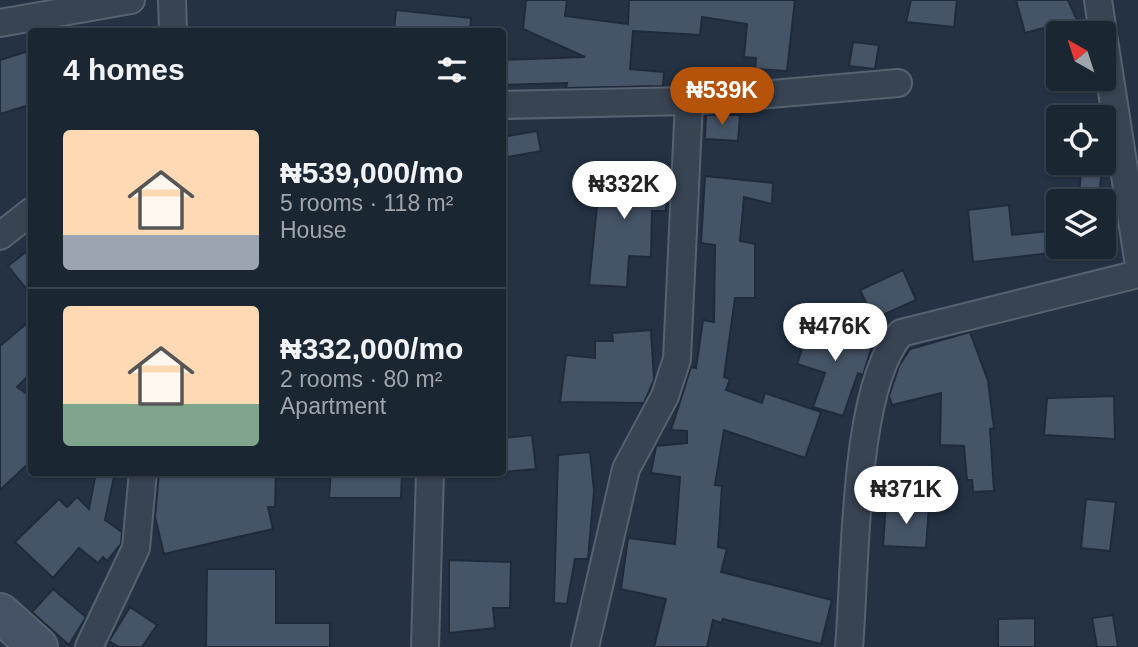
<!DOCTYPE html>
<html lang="en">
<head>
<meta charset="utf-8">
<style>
  :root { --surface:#1b2633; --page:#242e3b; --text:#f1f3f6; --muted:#a0a5ac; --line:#39434e; --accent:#b45309 }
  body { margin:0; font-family:Helvetica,sans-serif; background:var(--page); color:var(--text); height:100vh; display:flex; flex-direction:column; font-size:26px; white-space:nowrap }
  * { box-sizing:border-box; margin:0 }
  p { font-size:23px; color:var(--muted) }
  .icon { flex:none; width:38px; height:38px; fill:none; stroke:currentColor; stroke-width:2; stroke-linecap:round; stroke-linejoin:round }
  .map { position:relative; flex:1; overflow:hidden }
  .panel { position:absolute; left:28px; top:28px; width:478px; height:448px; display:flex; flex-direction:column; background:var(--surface); border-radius:7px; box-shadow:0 2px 5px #0004,0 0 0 2px var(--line) }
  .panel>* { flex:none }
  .needle { width:46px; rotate:321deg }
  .controls { position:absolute; left:1046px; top:21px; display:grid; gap:14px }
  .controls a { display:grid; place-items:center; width:70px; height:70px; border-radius:7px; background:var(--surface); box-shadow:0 2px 5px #0004,0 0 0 2px var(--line); font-size:35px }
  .price { position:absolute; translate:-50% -60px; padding:0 16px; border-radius:24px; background:#fff; color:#222; font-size:23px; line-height:46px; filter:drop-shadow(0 2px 4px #0008) }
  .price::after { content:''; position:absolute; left:50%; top:42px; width:21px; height:16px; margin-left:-10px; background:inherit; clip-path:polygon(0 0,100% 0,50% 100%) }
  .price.on { background:var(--accent); color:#fff }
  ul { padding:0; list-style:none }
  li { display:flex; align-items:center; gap:21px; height:175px; padding:0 35px }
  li+li { border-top:2px solid var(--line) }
  li span { display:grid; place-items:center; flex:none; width:196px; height:140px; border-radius:7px; color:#555 }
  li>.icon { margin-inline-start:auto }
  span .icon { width:84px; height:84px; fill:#fffc; stroke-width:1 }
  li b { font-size:30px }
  h2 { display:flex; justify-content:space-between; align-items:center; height:84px; padding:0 35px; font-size:30px }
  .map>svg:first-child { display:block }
  .building { fill:#465468; stroke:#1f2b3b; stroke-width:2 }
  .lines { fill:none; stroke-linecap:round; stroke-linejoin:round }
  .street-casing { stroke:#576271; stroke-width:30 }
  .secondary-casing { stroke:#576271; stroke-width:42 }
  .street { stroke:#394453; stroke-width:26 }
  .secondary { stroke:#465367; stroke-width:38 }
</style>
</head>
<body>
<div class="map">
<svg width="1138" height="647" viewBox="0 0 1138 647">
  <rect width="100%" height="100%" fill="#243244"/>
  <g class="building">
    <polygon points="526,0 567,0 565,16 628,24 629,0 795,0 787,71 755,69 756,58 744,57 747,24 702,17 700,35 633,31 630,69 664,72 663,86 566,88 567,83 502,85 502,60 585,57 523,29"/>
    <polygon points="911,0 957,0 954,27 906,22"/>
    <polygon points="1016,0 1068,0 1077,20 1054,32 1051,26 1025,33"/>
    <polygon points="396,10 471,18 470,32 394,32"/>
    <polygon points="853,42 879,45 875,69 849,66"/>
    <polygon points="32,50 32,104 0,114 0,60"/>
    <polygon points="706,115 740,115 738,141 705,139"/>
    <polygon points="537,131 541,151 502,158 502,137"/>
    <polygon points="601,166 667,172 666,211 652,211 651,257 629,256 627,287 589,285"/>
    <polygon points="1081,175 1101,176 1099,201 1078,201"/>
    <polygon points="705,176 773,183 772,204 744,197 740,241 755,244 755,298 735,298 724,377 730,379 726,390 762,403 765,393 821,412 805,458 724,430 715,485 722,486 718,547 727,549 721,572 832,600 821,644 723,619 721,623 713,620 707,647 654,647 666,599 621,589 628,538 675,544 680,477 651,473 656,446 687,443 687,431 671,430 691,367 696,368 703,320 714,322 715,245 701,243"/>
    <polygon points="1009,205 1012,235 1059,230 1059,252 973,262 968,210"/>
    <polygon points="32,247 32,296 8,266"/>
    <polygon points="903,270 916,300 874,319 860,290"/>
    <polygon points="32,319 32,372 17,387 32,397 32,460 0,490 0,346"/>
    <polygon points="812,319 874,339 863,375 858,373 843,416 813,407 825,373 797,364"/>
    <polygon points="651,330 654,380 644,403 560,402 566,355 595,358 595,341 613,341 612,333"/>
    <polygon points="970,332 988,381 994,428 990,429 994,491 973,492 972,480 967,480 964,446 940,445 941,393 892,405 889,396 899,366 910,349"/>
    <polygon points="1114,396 1115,439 1044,435 1047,398"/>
    <polygon points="532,435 536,469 502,472 502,438"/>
    <polygon points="590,452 594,491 588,559 575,559 567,604 554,603 558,455"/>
    <polygon points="96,472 115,472 105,520 122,532 121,544 107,561 103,557 98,563 79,548 53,578 15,542 59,499 67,507 77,497 89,509"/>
    <polygon points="159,472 276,472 275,507 268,507 273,529 164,554 155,517"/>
    <polygon points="331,472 402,472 401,498 329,498"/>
    <polygon points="1086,499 1116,502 1110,551 1081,548"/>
    <polygon points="886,503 929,506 926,548 883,546"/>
    <polygon points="449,560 511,562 510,608 493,608 495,628 449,633"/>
    <polygon points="207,569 276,569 276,623 330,623 330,647 206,647"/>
    <polygon points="53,589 86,617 69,645 32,612"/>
    <polygon points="130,607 157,625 142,647 119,647 109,641"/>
    <polygon points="1113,615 1118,647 1097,647 1092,618"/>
    <polygon points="1035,618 1035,647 998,647 998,619"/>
  </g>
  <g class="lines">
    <defs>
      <g id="street">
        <polyline points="172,0 173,32"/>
        <polyline points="1098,0 1103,33"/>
        <polyline points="0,23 131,0"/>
        <polyline points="1104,40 1138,259"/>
        <polyline points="502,105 689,101 898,83"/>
        <polyline points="0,236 32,211"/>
        <polyline points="89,647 136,548 143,472"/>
        <polyline points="425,647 430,472"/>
        <polyline points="585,647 626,469 665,396 677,359 689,101"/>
        <path d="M849 647C856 570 852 389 901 333L1138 274"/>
      </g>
      <polyline id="secondary" points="0,613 38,647"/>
    </defs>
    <use href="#street" class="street-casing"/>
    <use href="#secondary" class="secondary-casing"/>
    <use href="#street" class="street"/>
    <use href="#secondary" class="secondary"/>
  </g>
</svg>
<div class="controls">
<a><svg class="needle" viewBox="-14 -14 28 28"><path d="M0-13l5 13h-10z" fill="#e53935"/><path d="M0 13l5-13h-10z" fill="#a0a5ac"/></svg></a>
<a><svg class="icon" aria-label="locate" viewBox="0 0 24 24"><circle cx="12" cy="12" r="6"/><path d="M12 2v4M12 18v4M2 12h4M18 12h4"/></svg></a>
<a><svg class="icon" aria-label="layers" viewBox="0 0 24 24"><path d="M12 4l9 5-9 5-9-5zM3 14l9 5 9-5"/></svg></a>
</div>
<b class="price on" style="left:722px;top:127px">₦539K</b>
<b class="price" style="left:624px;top:221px">₦332K</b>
<b class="price" style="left:835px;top:363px">₦476K</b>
<b class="price" style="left:906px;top:526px">₦371K</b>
<section class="panel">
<h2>4 homes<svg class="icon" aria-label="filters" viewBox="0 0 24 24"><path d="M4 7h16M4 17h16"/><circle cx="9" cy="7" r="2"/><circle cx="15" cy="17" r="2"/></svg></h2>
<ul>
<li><span style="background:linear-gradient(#ffd9b3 75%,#9aa5b1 0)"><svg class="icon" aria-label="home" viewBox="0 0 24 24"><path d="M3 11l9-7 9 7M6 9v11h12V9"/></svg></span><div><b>₦539,000/mo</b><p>5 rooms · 118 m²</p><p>House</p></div></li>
<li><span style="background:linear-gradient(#ffd9b3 70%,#7fa58c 0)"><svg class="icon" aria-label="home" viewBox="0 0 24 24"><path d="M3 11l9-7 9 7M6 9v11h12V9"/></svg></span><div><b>₦332,000/mo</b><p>2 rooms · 80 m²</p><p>Apartment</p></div></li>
</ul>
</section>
</div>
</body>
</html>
